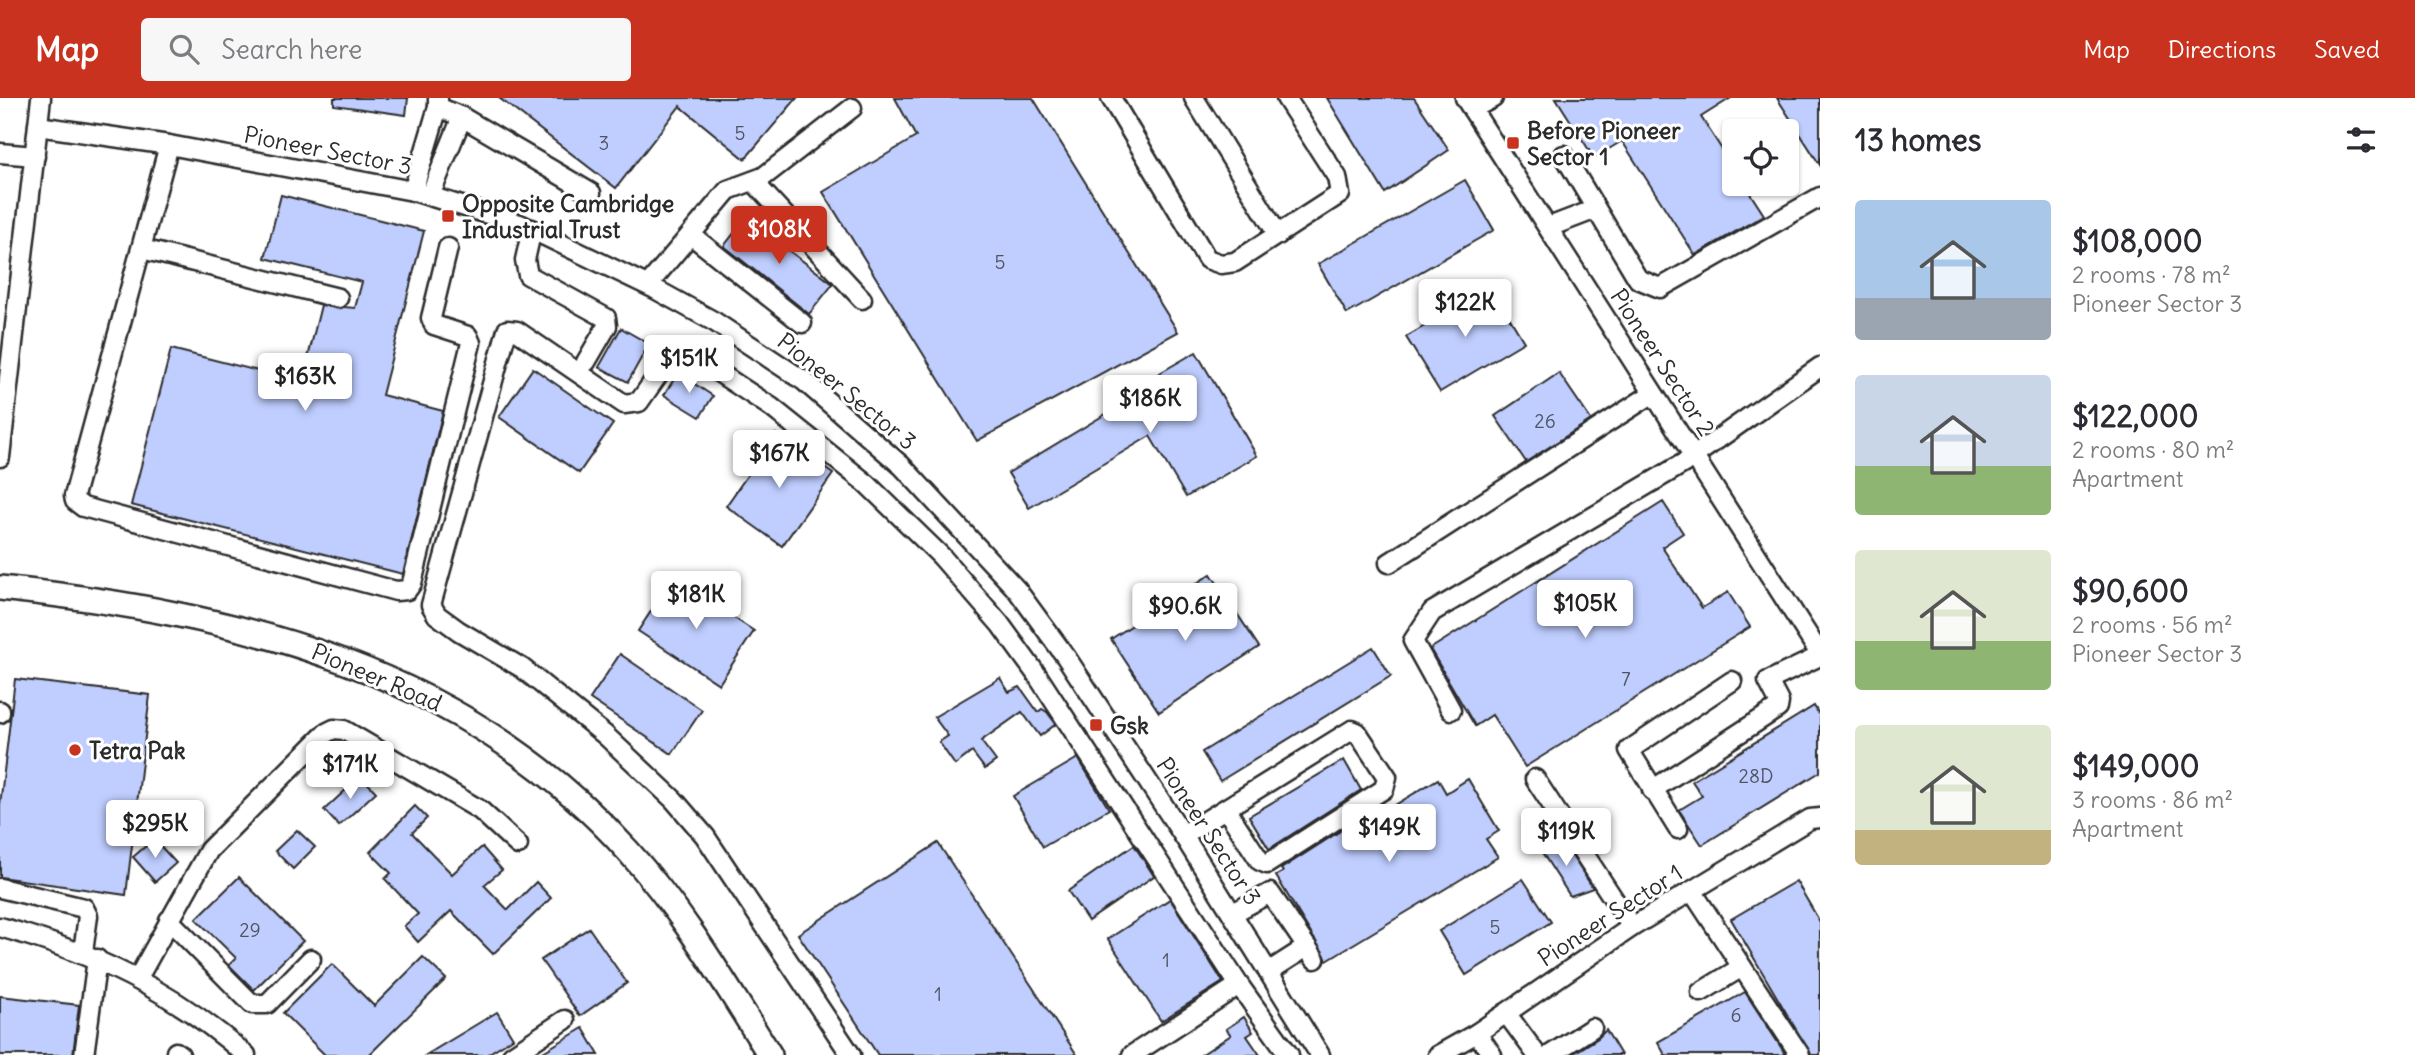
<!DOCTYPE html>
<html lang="en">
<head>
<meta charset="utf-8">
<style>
  :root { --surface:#fff; --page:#f7f7f7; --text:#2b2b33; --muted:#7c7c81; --accent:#c8321e }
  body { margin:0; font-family:Delius,sans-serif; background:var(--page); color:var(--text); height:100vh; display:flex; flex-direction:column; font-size:26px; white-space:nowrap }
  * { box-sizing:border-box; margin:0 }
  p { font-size:23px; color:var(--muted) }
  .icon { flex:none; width:38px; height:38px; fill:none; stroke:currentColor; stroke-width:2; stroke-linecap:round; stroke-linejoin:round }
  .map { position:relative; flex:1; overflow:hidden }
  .sheet { display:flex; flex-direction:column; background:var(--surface); width:595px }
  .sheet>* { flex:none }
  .fabs { position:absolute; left:1722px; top:21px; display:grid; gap:14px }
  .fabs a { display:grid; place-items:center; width:77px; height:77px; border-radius:7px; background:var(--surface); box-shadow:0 2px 5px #0004; font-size:35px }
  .price { position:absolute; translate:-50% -60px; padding:0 16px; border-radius:7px; background:#fff; color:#222; font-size:23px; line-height:46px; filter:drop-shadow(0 2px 4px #0008) }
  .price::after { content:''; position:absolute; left:50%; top:42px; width:21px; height:16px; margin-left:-10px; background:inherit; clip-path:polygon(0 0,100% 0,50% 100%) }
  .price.on { background:var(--accent); color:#fff }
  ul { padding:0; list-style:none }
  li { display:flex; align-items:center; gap:21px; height:175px; padding:0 35px }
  li span { display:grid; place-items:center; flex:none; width:196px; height:140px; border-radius:7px; color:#555 }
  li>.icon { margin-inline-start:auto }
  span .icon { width:84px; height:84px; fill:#fffc; stroke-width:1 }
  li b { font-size:30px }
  h2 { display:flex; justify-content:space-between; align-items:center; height:84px; padding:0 35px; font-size:30px }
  header { display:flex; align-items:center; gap:42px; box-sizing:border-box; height:98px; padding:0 35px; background:var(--accent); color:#fff }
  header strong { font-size:33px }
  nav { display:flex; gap:38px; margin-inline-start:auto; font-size:24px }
  .search { width:490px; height:63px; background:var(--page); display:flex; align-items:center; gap:18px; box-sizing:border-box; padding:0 24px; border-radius:7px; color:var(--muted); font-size:26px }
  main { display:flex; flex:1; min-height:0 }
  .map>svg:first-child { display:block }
  .building { fill:#bfceff; stroke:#2b2b2b; stroke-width:2 }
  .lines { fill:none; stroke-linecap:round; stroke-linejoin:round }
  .minor-casing { stroke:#2b2b2b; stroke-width:23 }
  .major-casing { stroke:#2b2b2b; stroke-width:28 }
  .minor { stroke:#fff; stroke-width:18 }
  .major { stroke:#fff; stroke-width:23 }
  .poi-dot { fill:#c8321e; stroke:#fff; stroke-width:2.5 }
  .labels { text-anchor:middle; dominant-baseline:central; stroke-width:6; stroke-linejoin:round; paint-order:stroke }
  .number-label { font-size:19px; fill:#505460 }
  .poi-label { font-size:23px; font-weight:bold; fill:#2b2b2b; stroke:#fff; text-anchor:start }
  .street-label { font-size:23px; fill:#2b2b2b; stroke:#fff }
</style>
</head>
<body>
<header>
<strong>Map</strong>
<div class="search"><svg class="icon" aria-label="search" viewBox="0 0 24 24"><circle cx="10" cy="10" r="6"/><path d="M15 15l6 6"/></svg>Search here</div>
<nav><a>Map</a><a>Directions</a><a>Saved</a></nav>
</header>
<main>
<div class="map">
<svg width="1820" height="957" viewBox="0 0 1820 957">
  <rect width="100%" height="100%" fill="#fff"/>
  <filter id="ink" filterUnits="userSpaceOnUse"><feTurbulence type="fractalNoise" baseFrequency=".0143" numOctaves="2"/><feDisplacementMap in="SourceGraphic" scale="14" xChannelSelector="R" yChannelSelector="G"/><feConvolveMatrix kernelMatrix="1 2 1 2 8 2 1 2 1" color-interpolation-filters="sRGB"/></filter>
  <g filter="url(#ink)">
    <g class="building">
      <polygon points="334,0 408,0 406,17 334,7"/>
      <polygon points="499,0 797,0 745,61 680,8 616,90"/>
      <polygon points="895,0 1033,0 1178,234 977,343 823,94 916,39"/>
      <polygon points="1327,0 1414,0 1449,52 1385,95"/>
      <polygon points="1556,0 1731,0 1701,19 1734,70 1734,86 1744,86 1764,117 1695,157 1622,43 1594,60"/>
      <polygon points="1777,0 1820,0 1820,67"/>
      <polygon points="1465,82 1494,132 1347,216 1318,166"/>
      <polygon points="281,97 424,133 382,297 443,313 403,476 131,407 171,251 302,284 321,207 355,210 362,184 265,160"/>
      <polygon points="746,120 833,186 809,216 724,148"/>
      <polygon points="1491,189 1524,244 1440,294 1406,239"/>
      <polygon points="621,230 649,246 628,284 599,269"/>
      <polygon points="1196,254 1257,358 1186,399 1150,338 1029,410 1008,375 1129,302 1125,295"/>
      <polygon points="533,270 613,326 579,375 499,319"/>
      <polygon points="678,275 713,298 700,319 664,297"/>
      <polygon points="1559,275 1591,322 1526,364 1495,318"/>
      <polygon points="776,336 833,376 782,448 726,408"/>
      <polygon points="1663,404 1683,435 1662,449 1702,510 1728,494 1750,529 1525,669 1492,617 1475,628 1430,551"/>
      <polygon points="1211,476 1259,549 1159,614 1111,541"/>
      <polygon points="673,480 754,533 719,586 638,533"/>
      <polygon points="1373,549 1391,578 1220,683 1202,654"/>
      <polygon points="620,556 702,612 672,656 590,601"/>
      <polygon points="1000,580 1009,594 1020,589 1038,614 1042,611 1047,614 1056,626 1040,638 1022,614 981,643 996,663 985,671 972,654 955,667 939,644 948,638 934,619"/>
      <polygon points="15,581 150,597 126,797 0,779 0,707"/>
      <polygon points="1814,608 1820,618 1820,674 1702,747 1679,712 1702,698 1692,683"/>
      <polygon points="1078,660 1109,711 1043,749 1013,698"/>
      <polygon points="1344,662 1361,692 1269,751 1249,718"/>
      <polygon points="361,678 376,694 339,728 324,712"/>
      <polygon points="1438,681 1446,695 1468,681 1499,733 1486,741 1498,759 1327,862 1276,778 1283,774 1281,771 1373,712 1377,718"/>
      <polygon points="415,708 427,720 412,735 452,776 482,749 502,772 484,787 508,812 536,784 551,800 493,856 451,813 418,844 404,828 418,816 385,781 391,775 370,754"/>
      <polygon points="297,732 315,749 293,771 275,753"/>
      <polygon points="1560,740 1593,790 1570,798 1541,753"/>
      <polygon points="154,741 176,765 155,784 133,759"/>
      <polygon points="938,745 1077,957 878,957 798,836"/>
      <polygon points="1134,747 1154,778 1088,823 1068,793"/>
      <polygon points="239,779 303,843 254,892 229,867 236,860 196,821"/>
      <polygon points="1523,781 1551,824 1466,877 1439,833"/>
      <polygon points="1796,783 1820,824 1820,957 1811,957 1731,821"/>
      <polygon points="1170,801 1223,884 1161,923 1108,841"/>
      <polygon points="589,830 627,885 580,918 541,862"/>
      <polygon points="423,859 446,881 369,957 325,957 283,915 332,866 374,908"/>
      <polygon points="1745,894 1786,957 1665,957 1658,944"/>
      <polygon points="0,898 79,907 73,957 0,957"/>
      <polygon points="497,914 513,940 486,957 426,957"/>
      <polygon points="1244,919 1253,934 1247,938 1260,957 1201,957 1231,937 1226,931"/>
      <polygon points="583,930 599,957 538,957"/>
      <polygon points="1606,932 1621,957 1571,957 1598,940"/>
    </g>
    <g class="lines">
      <defs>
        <g id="minor">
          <polyline points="1111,0 1207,161 1221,166 1235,164 1340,96 1337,79 1286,0"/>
          <polyline points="1194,0 1278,137"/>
          <polyline points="1465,0 1820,556"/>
          <polyline points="438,9 462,19 591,95"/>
          <polyline points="1472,11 1493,0"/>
          <polyline points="38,28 169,47 413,93 520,126 655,191 715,224 804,283 902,368 1017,492 1066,559 1183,737 1320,957"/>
          <polyline points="169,47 74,398 75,403 83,409 396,493 407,492 412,485 471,245 468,238 434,227 431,220 448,150"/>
          <polyline points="0,55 35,58"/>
          <polyline points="1564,57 1638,181 1660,190 1820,99"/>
          <polyline points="753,83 862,201"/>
          <polyline points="413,93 438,9 438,0"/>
          <polyline points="430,98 462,19"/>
          <polyline points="1549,129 1596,111"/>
          <polyline points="532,131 525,162 528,177 606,220 607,228 586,264"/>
          <polyline points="691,137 802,225"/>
          <polyline points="142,151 338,200"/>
          <polyline points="648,187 728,92 763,79 852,10"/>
          <polyline points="0,359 41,0"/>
          <polyline points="1389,465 1652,296"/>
          <polyline points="1451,612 1413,543 1432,514 1684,365 1820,269"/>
          <polyline points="0,615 0,613"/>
          <polyline points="1535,681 1632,829"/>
          <polyline points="1652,692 1778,610 1779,604 1768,583 1820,558"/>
          <polyline points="1678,731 1629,652 1732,583"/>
          <polyline points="1183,737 1352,632 1357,634 1387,679 1384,691 1267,766 1260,763 1226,711"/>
          <polyline points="0,790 84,810 88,818 83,854"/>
          <polyline points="1692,793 1800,957"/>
          <polyline points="1233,815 1270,795 1315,861"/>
          <polyline points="169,822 252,906 267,906 311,861"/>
          <path d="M0 829C94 855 172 892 246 957"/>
          <polyline points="1268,874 1307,849"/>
          <polyline points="138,880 209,752 326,635 334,631 344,632 480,712 518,747"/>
          <polyline points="1701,894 1742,869"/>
          <polyline points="1506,915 1537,957"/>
          <polyline points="1477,935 1492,957"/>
          <polyline points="176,954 180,957"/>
          <polyline points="84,957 97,861"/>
          <polyline points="512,957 565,922"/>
          <polyline points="851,957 705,738 674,702 605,637 522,570 459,533 437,517 431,507 507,232 517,233 624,306 639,304 671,258 689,255 771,309 867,386 941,458 1000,526 1037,577 1239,887 1289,957"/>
          <polyline points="1132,957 1239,887"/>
          <polyline points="1438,957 1477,935 1632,829 1810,721 1820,720"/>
          <polyline points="1550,957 1592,930"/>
        </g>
        <path id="major" d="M0 490C236 515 464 570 628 753 684 815 726 887 770 957"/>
      </defs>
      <use href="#minor" class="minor-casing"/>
      <use href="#major" class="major-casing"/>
      <use href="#minor" class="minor"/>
      <use href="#major" class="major"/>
    </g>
  </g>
  <g class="poi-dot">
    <rect x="1506" y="38" width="14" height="14" rx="3.5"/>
    <rect x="441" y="111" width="14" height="14" rx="3.5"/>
    <rect x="1089" y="620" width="14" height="14" rx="3.5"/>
    <circle cx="75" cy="652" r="7"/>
  </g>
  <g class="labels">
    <g class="number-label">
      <text x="740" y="35">5</text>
      <text x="604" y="45">3</text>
      <text x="1000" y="164">5</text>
      <text x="1545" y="323">26</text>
      <text x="1626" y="581">7</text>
      <text x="1756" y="678">28D</text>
      <text x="1495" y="829">5</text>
      <text x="250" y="832">29</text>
      <text x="1166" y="862">1</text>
      <text x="938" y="896">1</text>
      <text x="1736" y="917">6</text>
    </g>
    <g class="poi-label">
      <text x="1527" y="32">Before Pioneer<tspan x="1527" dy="26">Sector 1</tspan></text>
      <text x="462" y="105">Opposite Cambridge<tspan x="462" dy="26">Industrial Trust</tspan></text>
      <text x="1110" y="627">Gsk</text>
      <text x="89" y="652">Tetra Pak</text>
    </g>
    <g class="street-label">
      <text transform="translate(328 52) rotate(11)">Pioneer Sector 3</text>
      <text transform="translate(1663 264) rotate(57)">Pioneer Sector 2</text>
      <text transform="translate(847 293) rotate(39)">Pioneer Sector 3</text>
      <text transform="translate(377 579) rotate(23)">Pioneer Road</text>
      <text transform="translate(1209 733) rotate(57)">Pioneer Sector 3</text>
      <text transform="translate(1610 817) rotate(-33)">Pioneer Sector 1</text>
    </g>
  </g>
</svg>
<div class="fabs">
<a><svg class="icon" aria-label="locate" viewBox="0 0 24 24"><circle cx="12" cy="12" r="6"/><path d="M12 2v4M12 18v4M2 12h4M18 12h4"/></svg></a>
</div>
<b class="price on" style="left:779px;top:168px">$108K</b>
<b class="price" style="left:1465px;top:241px">$122K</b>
<b class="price" style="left:689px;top:297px">$151K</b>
<b class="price" style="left:305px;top:315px">$163K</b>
<b class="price" style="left:1150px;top:337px">$186K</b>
<b class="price" style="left:779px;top:392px">$167K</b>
<b class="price" style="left:696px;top:533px">$181K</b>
<b class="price" style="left:1585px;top:542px">$105K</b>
<b class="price" style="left:1185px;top:545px">$90.6K</b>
<b class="price" style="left:350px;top:703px">$171K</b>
<b class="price" style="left:155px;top:762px">$295K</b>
<b class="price" style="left:1389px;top:766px">$149K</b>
<b class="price" style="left:1566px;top:770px">$119K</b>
</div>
<section class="sheet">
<h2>13 homes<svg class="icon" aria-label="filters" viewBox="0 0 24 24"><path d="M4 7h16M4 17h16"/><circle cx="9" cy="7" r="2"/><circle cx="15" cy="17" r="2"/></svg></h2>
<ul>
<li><span style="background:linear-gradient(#a9c7e8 70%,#9aa5b1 0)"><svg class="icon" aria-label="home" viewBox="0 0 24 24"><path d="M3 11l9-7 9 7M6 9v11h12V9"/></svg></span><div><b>$108,000</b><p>2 rooms · 78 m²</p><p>Pioneer Sector 3</p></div></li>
<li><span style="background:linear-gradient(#c9d6e8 65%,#8fb573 0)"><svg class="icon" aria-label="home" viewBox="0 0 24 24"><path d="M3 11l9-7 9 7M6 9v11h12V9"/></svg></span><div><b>$122,000</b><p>2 rooms · 80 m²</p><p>Apartment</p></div></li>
<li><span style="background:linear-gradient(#dfe7d0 65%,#8fb573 0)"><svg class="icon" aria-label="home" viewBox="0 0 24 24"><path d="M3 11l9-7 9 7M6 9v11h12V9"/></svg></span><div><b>$90,600</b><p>2 rooms · 56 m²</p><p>Pioneer Sector 3</p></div></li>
<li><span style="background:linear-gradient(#dfe7d0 75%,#c2b280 0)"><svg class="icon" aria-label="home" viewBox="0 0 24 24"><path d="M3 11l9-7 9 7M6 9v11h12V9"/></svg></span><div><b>$149,000</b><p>3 rooms · 86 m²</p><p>Apartment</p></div></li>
</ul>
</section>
</main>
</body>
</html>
